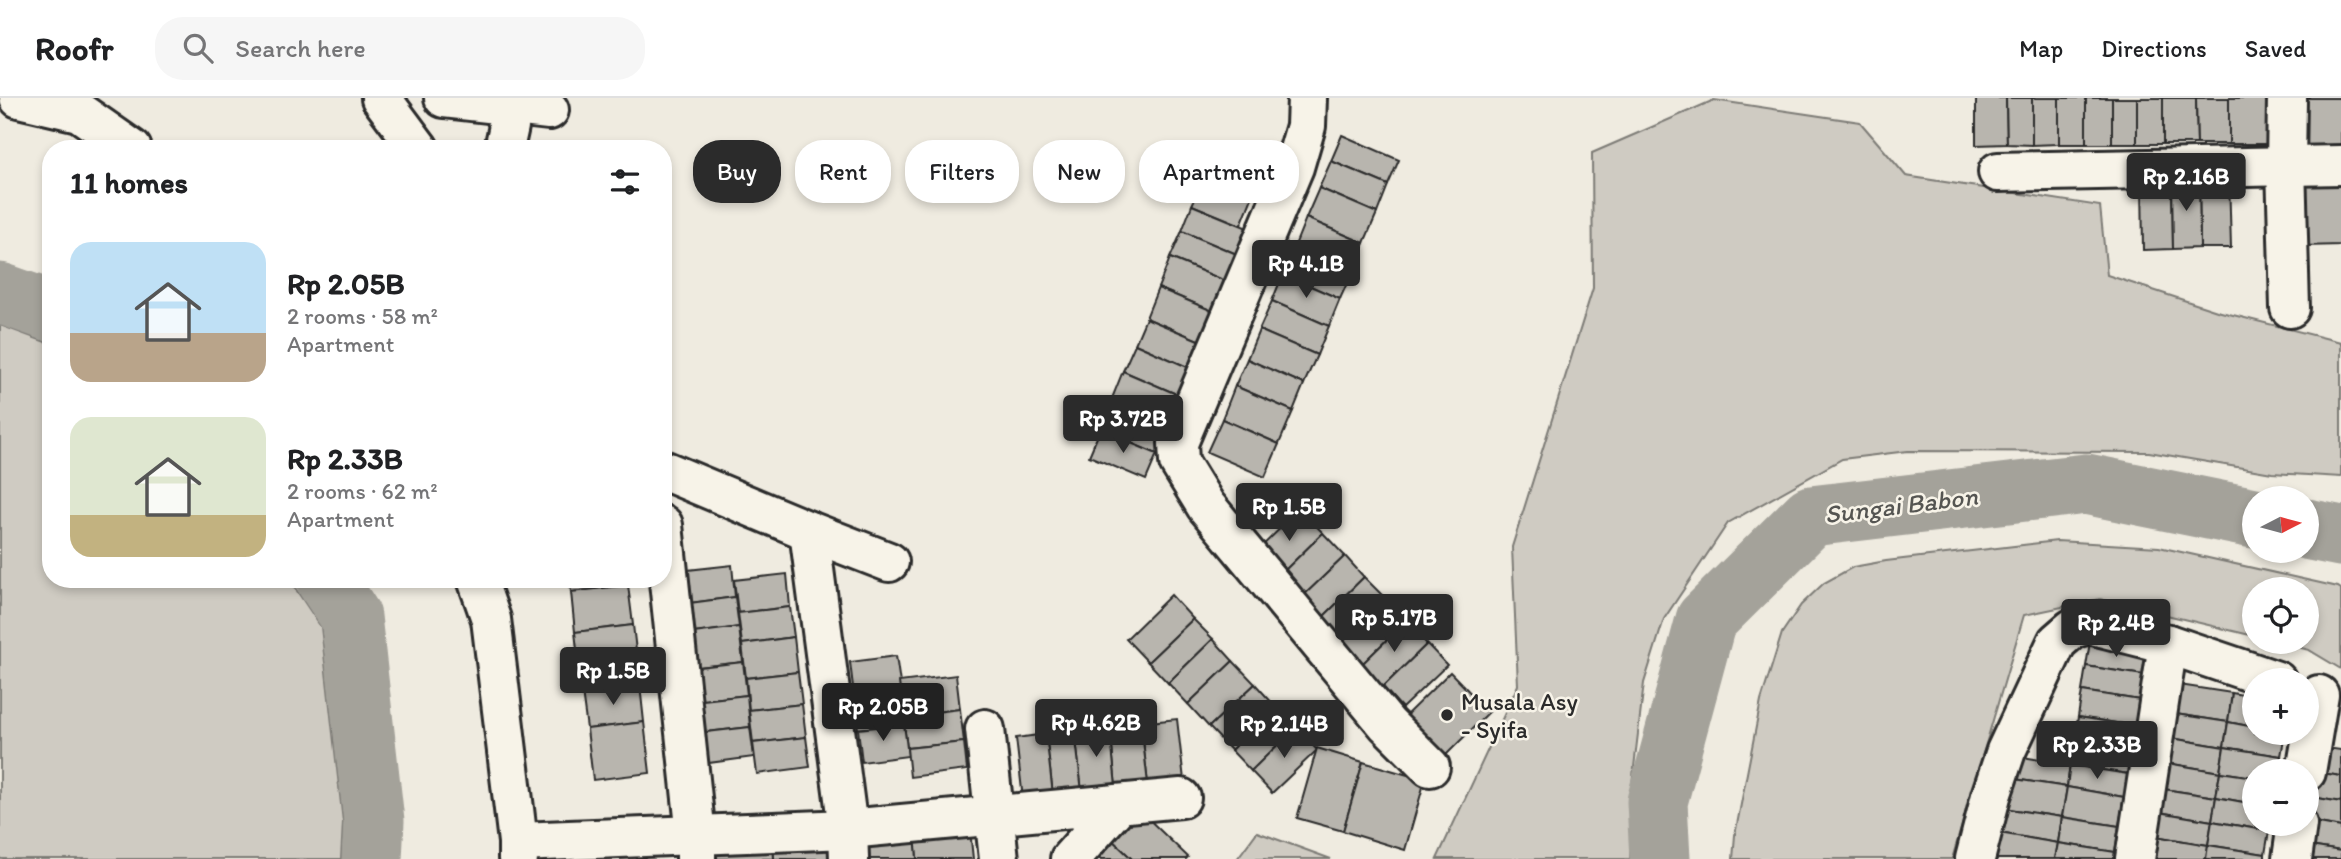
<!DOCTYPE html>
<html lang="en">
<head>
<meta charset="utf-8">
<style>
  :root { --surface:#fff; --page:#f6f6f6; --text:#202124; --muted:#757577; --line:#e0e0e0; --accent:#2b2b2b }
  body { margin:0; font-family:Itim,sans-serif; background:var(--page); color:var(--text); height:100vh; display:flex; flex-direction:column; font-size:26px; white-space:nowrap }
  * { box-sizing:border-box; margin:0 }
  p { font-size:23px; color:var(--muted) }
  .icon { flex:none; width:38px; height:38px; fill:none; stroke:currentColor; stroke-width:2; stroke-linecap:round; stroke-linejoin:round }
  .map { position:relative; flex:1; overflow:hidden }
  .panel { position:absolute; left:42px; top:42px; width:630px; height:448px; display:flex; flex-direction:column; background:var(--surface); border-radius:28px; box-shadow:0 4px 10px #0003 }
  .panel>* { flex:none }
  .banner { position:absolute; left:693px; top:42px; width:665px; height:63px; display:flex; gap:14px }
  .needle { width:46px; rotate:84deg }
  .tools { position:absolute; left:2242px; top:388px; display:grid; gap:14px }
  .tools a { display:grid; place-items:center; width:77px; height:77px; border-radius:50%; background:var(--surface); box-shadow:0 4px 10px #0003; font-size:35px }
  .price { position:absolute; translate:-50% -60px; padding:0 16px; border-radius:7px; background:var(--accent); color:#fff; font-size:23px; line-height:46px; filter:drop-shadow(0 2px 4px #0008) }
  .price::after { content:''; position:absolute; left:50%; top:42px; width:21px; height:16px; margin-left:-10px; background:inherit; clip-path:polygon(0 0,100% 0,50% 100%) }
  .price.on { background:#222; color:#fff }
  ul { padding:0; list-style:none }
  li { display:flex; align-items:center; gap:21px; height:175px; padding:0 28px }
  li span { display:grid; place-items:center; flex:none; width:196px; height:140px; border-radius:21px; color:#555 }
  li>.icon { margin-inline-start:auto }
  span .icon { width:84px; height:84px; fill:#fffc; stroke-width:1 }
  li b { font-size:30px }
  h2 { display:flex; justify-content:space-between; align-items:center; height:84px; padding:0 28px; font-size:30px }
  .pill { padding:0 24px; border-radius:28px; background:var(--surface); box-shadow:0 4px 10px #0003; font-size:24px; line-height:63px }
  .pill.on { background:var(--accent); color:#fff }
  header { display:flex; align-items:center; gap:42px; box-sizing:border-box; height:98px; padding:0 35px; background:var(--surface); border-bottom:2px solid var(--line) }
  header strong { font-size:33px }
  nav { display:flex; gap:38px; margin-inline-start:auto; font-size:24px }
  .search { width:490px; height:63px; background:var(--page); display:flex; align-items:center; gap:18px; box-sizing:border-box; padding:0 24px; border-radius:28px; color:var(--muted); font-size:26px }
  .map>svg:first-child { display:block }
  .green { fill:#cfcbc2; stroke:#7d7b76; stroke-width:2 }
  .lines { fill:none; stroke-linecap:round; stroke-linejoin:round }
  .river { stroke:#a4a29a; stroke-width:61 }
  .building { fill:#b8b5ae; stroke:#2b2b2b; stroke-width:2 }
  .minor-casing { stroke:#2b2b2b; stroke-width:44 }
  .minor { stroke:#f7f3e8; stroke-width:38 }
  .poi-dot { fill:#2b2b2b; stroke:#f7f3e8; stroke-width:2.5 }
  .labels { text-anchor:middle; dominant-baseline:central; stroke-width:5; stroke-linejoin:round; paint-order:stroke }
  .poi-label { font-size:24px; fill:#2b2b2b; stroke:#f7f3e8; text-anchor:start }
  .water-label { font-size:26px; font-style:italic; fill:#555552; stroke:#f7f3e8 }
</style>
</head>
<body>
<header>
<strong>Roofr</strong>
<div class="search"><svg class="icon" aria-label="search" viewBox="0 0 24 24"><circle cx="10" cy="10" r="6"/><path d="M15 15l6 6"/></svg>Search here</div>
<nav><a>Map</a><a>Directions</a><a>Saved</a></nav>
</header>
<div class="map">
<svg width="2341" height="761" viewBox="0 0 2341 761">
  <rect width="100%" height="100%" fill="#efebe0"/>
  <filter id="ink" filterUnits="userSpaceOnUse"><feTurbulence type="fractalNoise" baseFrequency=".0143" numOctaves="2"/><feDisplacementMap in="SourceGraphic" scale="14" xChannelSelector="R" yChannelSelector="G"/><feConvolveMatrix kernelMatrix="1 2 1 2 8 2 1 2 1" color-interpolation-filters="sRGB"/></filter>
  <g filter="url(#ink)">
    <g class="green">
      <polygon points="1714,2 1860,24 1906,78 2100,108 2107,177 2217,213 2341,244 2341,379 2272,375 2149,354 1908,353 1842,361 1728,425 1664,521 1644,585 1632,686 1630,761 1437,761 1518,587 1512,449 1593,190 1592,55"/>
      <polygon points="0,227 51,246 51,481 289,481 321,529 343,724 341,761 0,761"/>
      <polygon points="2057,443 2159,449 2338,489 2341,491 2341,571 2309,552 2278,544 2306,544 2306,492 2254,492 2254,538 2100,501 2024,517 1952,761 1733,761 1735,737 1761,603 1782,535 1801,507 1824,485 1853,469 1886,463"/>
      <polygon points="1257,734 1331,761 1237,761"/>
    </g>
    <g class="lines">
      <g class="river">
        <polyline points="0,195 51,213"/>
        <polyline points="2306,431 2341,438"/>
        <polyline points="326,481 351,519 374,723 372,761"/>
        <polyline points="1660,761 1657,704 1706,522 1811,418 2086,386 2254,420"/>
      </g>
    </g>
    <g class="building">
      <polygon points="1976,0 2006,0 2007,46 1976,47"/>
      <polygon points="2006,0 2032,0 2032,47 2007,46"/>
      <polygon points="2032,0 2059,0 2059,46 2032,47"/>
      <rect x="2059" y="0" width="27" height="46"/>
      <rect x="2086" y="0" width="26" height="46"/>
      <rect x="2112" y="0" width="25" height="46"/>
      <rect x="2137" y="0" width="26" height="46"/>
      <polygon points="2163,0 2196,0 2197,46 2163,46"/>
      <polygon points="2196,0 2229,0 2229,46 2197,46"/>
      <rect x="2229" y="0" width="42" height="46"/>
      <polygon points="2298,0 2341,0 2341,58 2299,58"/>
      <polygon points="1342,37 1399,62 1388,87 1331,63"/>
      <polygon points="1210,46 1265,68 1241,127 1192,107 1197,96 1191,93"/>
      <polygon points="1331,63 1388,87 1377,115 1319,90"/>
      <polygon points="2229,79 2231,150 2200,150 2199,80"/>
      <polygon points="2142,80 2172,80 2173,151 2143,152"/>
      <polygon points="2172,80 2199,80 2200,150 2173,151"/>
      <polygon points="2341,84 2341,147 2303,148 2301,85"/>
      <polygon points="1319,90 1377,115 1364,145 1306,120"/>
      <polygon points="1192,107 1250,131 1239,157 1182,133"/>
      <polygon points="1306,120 1364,145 1352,174 1294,150"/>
      <polygon points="1182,133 1239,157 1228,184 1170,160"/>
      <polygon points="1294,150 1352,174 1340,201 1283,176"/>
      <polygon points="1170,160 1228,184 1215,214 1158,190"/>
      <polygon points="1283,176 1340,201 1329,228 1272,203"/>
      <polygon points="1158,190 1215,214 1203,244 1146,220"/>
      <polygon points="1272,203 1329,228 1317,257 1259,232"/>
      <polygon points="1146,220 1203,244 1192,271 1135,246"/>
      <polygon points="1259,232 1317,257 1304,286 1247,261"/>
      <polygon points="1135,246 1192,271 1181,298 1123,273"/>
      <polygon points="1247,261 1304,286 1293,313 1235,288"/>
      <polygon points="1123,273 1181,298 1169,327 1111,303"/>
      <polygon points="1235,288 1293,313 1279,346 1222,321"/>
      <polygon points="1111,303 1169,327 1157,356 1100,332"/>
      <polygon points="1222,321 1279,346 1265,379 1207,354"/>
      <polygon points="1100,332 1157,356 1146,382 1089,358"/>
      <polygon points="1300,411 1323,435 1278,479 1255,455"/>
      <polygon points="1323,435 1345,458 1300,501 1278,479"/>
      <polygon points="1345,458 1364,479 1319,523 1300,501"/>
      <polygon points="732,467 735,499 682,506 679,473"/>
      <polygon points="787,476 790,509 738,515 734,482"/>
      <polygon points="1364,479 1385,500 1339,544 1319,523"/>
      <polygon points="569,481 628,481 628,487 571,494"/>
      <polygon points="628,487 633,527 575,534 571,494"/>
      <polygon points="1171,497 1193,521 1148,564 1126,541"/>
      <polygon points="735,499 739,529 686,536 682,506"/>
      <polygon points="1385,500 1406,523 1361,567 1339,544"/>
      <polygon points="790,509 794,539 742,546 738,515"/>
      <polygon points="1193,521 1213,541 1168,585 1148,564"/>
      <polygon points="1406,523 1427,546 1383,589 1361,567"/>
      <polygon points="633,527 636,553 578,560 575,534"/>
      <polygon points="739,529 743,564 690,570 686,536"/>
      <polygon points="794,539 798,574 746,580 742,546"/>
      <polygon points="1213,541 1233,563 1188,606 1168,585"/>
      <polygon points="2090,544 2147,553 2143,577 2086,568"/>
      <polygon points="1427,546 1447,567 1402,610 1383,589"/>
      <polygon points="636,553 640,587 582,594 578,560"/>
      <polygon points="896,558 901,592 854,597 850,564"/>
      <polygon points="1233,563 1255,586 1209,629 1188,606"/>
      <polygon points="743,564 747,597 694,603 690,570"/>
      <polygon points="2086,568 2143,577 2140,602 2082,593"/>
      <polygon points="798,574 802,606 749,612 746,580"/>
      <polygon points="1450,574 1489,614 1443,660 1404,619"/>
      <polygon points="956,577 960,611 903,618 899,584"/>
      <polygon points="1255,586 1276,609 1231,652 1209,629"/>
      <polygon points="2173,586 2232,595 2228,624 2169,615"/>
      <polygon points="640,587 644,624 587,631 582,594"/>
      <polygon points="901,592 904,626 858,631 854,597"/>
      <polygon points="2082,593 2140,602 2136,628 2078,619"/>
      <polygon points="2232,595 2254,599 2254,629 2228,624"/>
      <polygon points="747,597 750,629 698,635 694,603"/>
      <polygon points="802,606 806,639 753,645 749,612"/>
      <polygon points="1276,609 1296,629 1251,673 1231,652"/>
      <polygon points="960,611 964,644 907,650 903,618"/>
      <polygon points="2169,615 2228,624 2224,649 2165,639"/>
      <polygon points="2078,619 2136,628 2132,651 2074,643"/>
      <polygon points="1177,621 1184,682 1148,686 1141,625"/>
      <polygon points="644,624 650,675 593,682 587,631"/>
      <polygon points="2228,624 2254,629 2254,635 2285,635 2281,658 2224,649"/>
      <polygon points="1141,625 1148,686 1116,689 1110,629"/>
      <polygon points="904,626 908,658 862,664 858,631"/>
      <polygon points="750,629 754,659 701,666 698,635"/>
      <polygon points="1110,629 1116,689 1082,694 1075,633"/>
      <polygon points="1296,629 1317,652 1272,695 1251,673"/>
      <polygon points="1075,633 1082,694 1053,697 1046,636"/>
      <polygon points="1046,636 1053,697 1023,701 1016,640"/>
      <polygon points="806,639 810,669 757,676 753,645"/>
      <polygon points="2165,639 2224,649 2220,674 2161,664"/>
      <polygon points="2074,643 2132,651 2128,676 2070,667"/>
      <polygon points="964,644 967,672 910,679 907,650"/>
      <polygon points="2224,649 2281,658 2279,674 2254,674 2254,679 2220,674"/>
      <polygon points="2320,649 2341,652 2341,678 2316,674"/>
      <polygon points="1317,650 1363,664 1343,733 1297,720"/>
      <polygon points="2011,657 2070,667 2067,689 2008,680"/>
      <polygon points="1363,664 1425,682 1405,752 1343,733"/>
      <polygon points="2161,664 2220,674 2216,699 2157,690"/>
      <polygon points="2070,667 2128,676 2124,699 2067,689"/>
      <polygon points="2220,674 2254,679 2254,706 2216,699"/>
      <polygon points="2316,674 2341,678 2341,704 2312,699"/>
      <polygon points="2008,680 2067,689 2062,719 2003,710"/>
      <polygon points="2067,689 2124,699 2119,728 2062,719"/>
      <polygon points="2157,690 2216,699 2212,723 2153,713"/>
      <polygon points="2216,699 2254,706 2254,726 2270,726 2269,733 2212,723"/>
      <polygon points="2312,699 2341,704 2341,729 2308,723"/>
      <polygon points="1137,710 1188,759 1186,761 1132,761 1110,740"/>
      <polygon points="2003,710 2062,719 2058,745 1999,735"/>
      <polygon points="2153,713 2212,723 2208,747 2149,737"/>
      <polygon points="2062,719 2119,728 2115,754 2058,745"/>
      <polygon points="2212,723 2269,733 2265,756 2208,747"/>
      <polygon points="2308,723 2341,729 2341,753 2304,747"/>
      <polygon points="970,732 973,761 917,761 915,736"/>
      <polygon points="1999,735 2058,745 2055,761 1995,761"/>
      <polygon points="915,736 917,761 860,761 858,741"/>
      <polygon points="2149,737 2208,747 2206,761 2148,761"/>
      <polygon points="1110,740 1132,761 1090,761"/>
      <polygon points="2058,745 2115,754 2114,761 2055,761"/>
      <polygon points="829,746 830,761 774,761 773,747"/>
      <polygon points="773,747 774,761 717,761 717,749"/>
      <polygon points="2208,747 2265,756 2265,761 2206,761"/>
      <polygon points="2304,747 2341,753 2341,761 2302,761"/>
    </g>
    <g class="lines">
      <defs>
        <g id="minor">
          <polyline points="19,0 79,14 132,51"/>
          <polyline points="381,0 419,51"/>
          <polyline points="444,0 549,12"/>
          <polyline points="1307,0 1306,28 1294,69 1178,345 1179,364 1206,408 1387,626 1430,669"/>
          <polyline points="2287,0 2286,67 2290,210"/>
          <polyline points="503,7 509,28 504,51"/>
          <polyline points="1998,74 2341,67"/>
          <polyline points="663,372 809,433 889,464"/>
          <polyline points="663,427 696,738 696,761"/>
          <polyline points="809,433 848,731 849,761"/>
          <polyline points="477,481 491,521 518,744 518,761"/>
          <polyline points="985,631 999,761"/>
          <polyline points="2306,674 2319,597"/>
          <polyline points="518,744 848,731 1181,700"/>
          <polyline points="1070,761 1119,706"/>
          <polyline points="1975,761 1991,698 2006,653 2057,544 2072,531 2089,526 2168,546 2277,583"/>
          <polyline points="2135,761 2168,546"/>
          <polyline points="2292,761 2297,726"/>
        </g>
      </defs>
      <use href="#minor" class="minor-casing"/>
      <use href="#minor" class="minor"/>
    </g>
  </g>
  <circle class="poi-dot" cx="1447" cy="617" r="7"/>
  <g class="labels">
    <g class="poi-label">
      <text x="1461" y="603">Musala Asy<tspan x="1461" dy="28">- Syifa</tspan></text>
    </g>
    <g class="water-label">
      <text transform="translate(1901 407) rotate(-7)">Sungai Babon</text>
    </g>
  </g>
</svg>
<div class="tools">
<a><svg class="needle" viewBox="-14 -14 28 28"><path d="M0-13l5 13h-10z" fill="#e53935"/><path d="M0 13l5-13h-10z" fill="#757577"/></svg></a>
<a><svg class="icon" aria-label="locate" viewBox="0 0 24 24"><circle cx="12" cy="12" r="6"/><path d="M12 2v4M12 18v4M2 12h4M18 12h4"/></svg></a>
<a>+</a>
<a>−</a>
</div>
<b class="price" style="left:2186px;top:115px">Rp 2.16B</b>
<b class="price" style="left:1306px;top:202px">Rp 4.1B</b>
<b class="price" style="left:1123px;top:357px">Rp 3.72B</b>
<b class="price" style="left:1289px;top:445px">Rp 1.5B</b>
<b class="price" style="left:1394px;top:556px">Rp 5.17B</b>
<b class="price" style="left:2116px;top:561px">Rp 2.4B</b>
<b class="price" style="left:613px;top:609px">Rp 1.5B</b>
<b class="price on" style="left:883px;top:645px">Rp 2.05B</b>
<b class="price" style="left:1096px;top:661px">Rp 4.62B</b>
<b class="price" style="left:1284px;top:662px">Rp 2.14B</b>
<b class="price" style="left:2097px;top:683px">Rp 2.33B</b>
<div class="banner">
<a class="pill on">Buy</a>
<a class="pill">Rent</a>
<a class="pill">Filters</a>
<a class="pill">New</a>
<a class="pill">Apartment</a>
</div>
<section class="panel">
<h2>11 homes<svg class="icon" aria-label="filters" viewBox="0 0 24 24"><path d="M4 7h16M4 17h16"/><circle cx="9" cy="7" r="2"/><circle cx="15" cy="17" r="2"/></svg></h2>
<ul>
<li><span style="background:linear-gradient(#bfe0f5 65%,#b9a48a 0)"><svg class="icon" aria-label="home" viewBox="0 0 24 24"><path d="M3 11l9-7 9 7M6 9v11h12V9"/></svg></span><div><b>Rp 2.05B</b><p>2 rooms · 58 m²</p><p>Apartment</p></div></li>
<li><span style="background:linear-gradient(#dfe7d0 70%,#c2b280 0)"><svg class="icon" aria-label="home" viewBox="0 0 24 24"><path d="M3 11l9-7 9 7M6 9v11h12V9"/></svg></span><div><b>Rp 2.33B</b><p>2 rooms · 62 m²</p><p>Apartment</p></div></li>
</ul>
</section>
</div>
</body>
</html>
